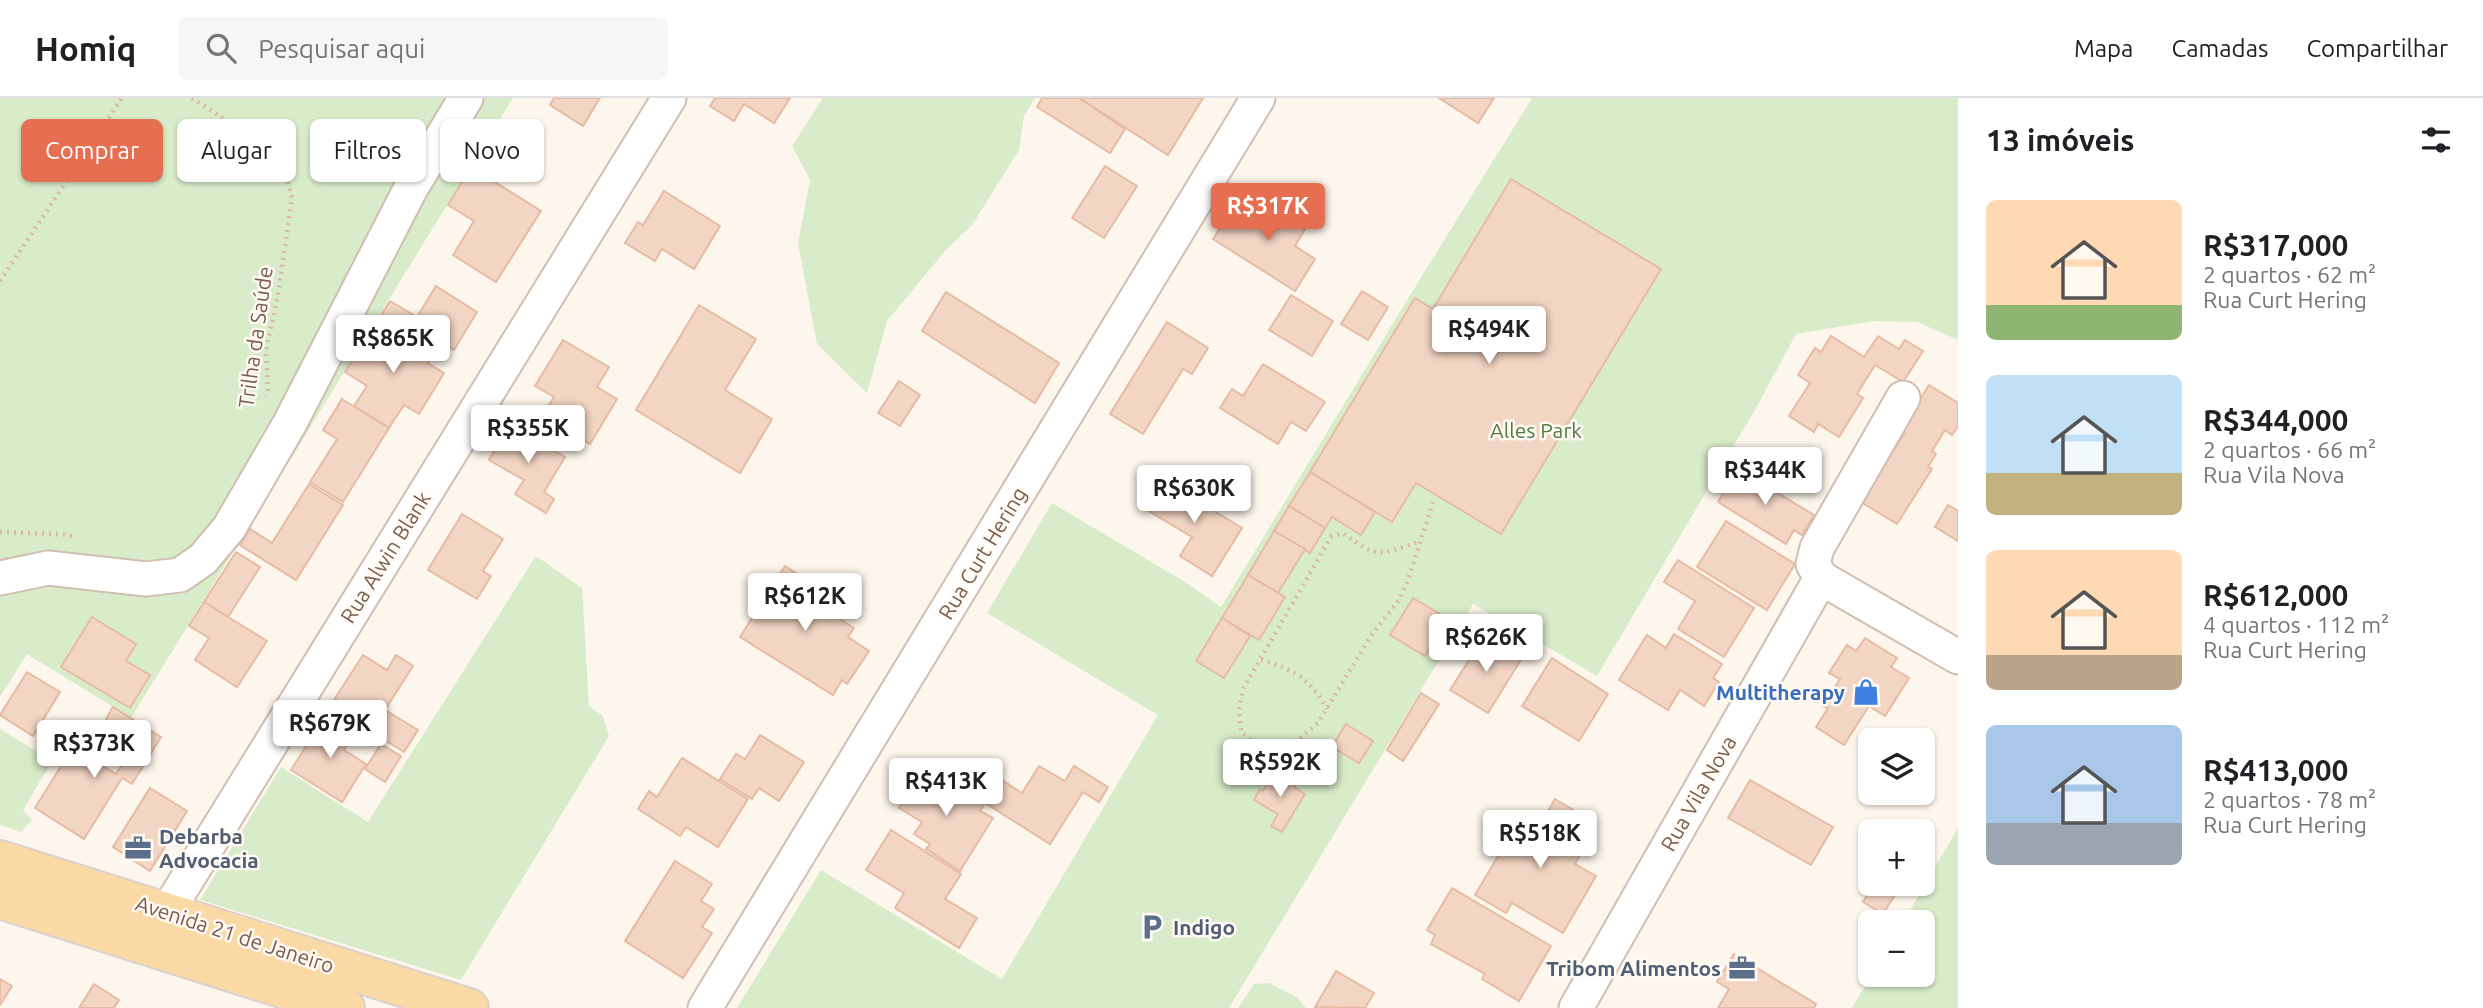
<!DOCTYPE html>
<html lang="pt">
<head>
<meta charset="utf-8">
<style>
  :root { --surface:#fff; --page:#f6f6f6; --text:#202124; --muted:#757577; --line:#e0e0e0; --accent:#e76f51 }
  body { margin:0; font-family:Ubuntu,sans-serif; background:var(--page); color:var(--text); height:100vh; display:flex; flex-direction:column; font-size:26px; white-space:nowrap }
  * { box-sizing:border-box; margin:0 }
  p { font-size:23px; color:var(--muted) }
  .icon { flex:none; width:38px; height:38px; fill:none; stroke:currentColor; stroke-width:2; stroke-linecap:round; stroke-linejoin:round }
  .map { position:relative; flex:1; overflow:hidden }
  .side { display:flex; flex-direction:column; background:var(--surface); width:525px }
  .side>* { flex:none }
  .guide { position:absolute; left:21px; top:21px; width:665px; height:63px; display:flex; gap:14px }
  .fabs { position:absolute; left:1858px; top:630px; display:grid; gap:14px }
  .fabs a { display:grid; place-items:center; width:77px; height:77px; border-radius:10px; background:var(--surface); box-shadow:0 2px 5px #0004; font-size:35px }
  .price { position:absolute; translate:-50% -60px; padding:0 16px; border-radius:7px; background:#fff; color:#222; font-size:23px; line-height:46px; filter:drop-shadow(0 2px 4px #0008) }
  .price::after { content:''; position:absolute; left:50%; top:42px; width:21px; height:16px; margin-left:-10px; background:inherit; clip-path:polygon(0 0,100% 0,50% 100%) }
  .price.selected { background:var(--accent); color:#fff }
  ul { padding:0; list-style:none }
  li { display:flex; align-items:center; gap:21px; height:175px; padding:0 28px }
  li span { display:grid; place-items:center; flex:none; width:196px; height:140px; border-radius:10px; color:#555 }
  li>.icon { margin-inline-start:auto }
  span .icon { width:84px; height:84px; fill:#fffc; stroke-width:1 }
  li b { font-size:30px }
  h2 { display:flex; justify-content:space-between; align-items:center; height:84px; padding:0 28px; font-size:30px }
  .pill { padding:0 24px; border-radius:10px; background:var(--surface); box-shadow:0 2px 5px #0004; font-size:24px; line-height:63px }
  .pill.selected { background:var(--accent); color:#fff }
  header { display:flex; align-items:center; gap:42px; box-sizing:border-box; height:98px; padding:0 35px; background:var(--surface); border-bottom:2px solid var(--line) }
  header strong { font-size:33px }
  nav { display:flex; gap:38px; margin-inline-start:auto; font-size:24px }
  .search { width:490px; height:63px; background:var(--page); display:flex; align-items:center; gap:18px; box-sizing:border-box; padding:0 24px; border-radius:10px; color:var(--muted); font-size:26px }
  main { display:flex; flex:1; min-height:0 }
  .map>svg:first-child { display:block }
  .green { fill:#d8ecc9 }
  .building { fill:#f3d5c3; stroke:#e6bba3; stroke-width:2 }
  .lines { fill:none; stroke-linecap:round; stroke-linejoin:round }
  .minor-casing { stroke:#d1beb0; stroke-width:37 }
  .major-casing { stroke:#dad1cd; stroke-width:42 }
  .path { stroke:#d9b8a5; stroke-width:4.5; stroke-dasharray:2 5; stroke-linecap:butt }
  .minor { stroke:#fff; stroke-width:33 }
  .major { stroke:#fbd9a5; stroke-width:38 }
  .labels { text-anchor:middle; dominant-baseline:central; stroke-width:5; stroke-linejoin:round; paint-order:stroke }
  .street-label { font-size:21px; fill:#7a5c4d; stroke:#fffaf3 }
  .park-label { font-size:21px; fill:#537a41; stroke:#fffaf3 }
  .shop-label { font-size:21px; font-weight:bold; fill:#366cbe; stroke:#fffaf3; text-anchor:end }
  .service-label { font-size:21px; font-weight:bold; fill:#4e5e75; stroke:#fffaf3; text-anchor:start }
</style>
</head>
<body>
<header>
<strong>Homiq</strong>
<div class="search"><svg class="icon" aria-label="search" viewBox="0 0 24 24"><circle cx="10" cy="10" r="6"/><path d="M15 15l6 6"/></svg>Pesquisar aqui</div>
<nav><a>Mapa</a><a>Camadas</a><a>Compartilhar</a></nav>
</header>
<main>
<div class="map">
<svg width="1958" height="910" viewBox="0 0 1958 910">
  <rect width="100%" height="100%" fill="#fdf6ec"/>
  <g class="green">
    <polygon points="0,0 513,0 131,620 27,556 0,599"/>
    <polygon points="823,0 1035,0 1024,18 1019,52 972,127 945,153 887,223 867,295 817,246 798,145 810,82 792,48"/>
    <polygon points="1532,0 1958,0 1958,242 1917,224 1874,223 1796,236 1756,310 1597,578 1473,506 1229,910 737,910 821,772 1002,881 1158,617 987,515 1052,405 1185,484 1221,509 1409,199"/>
    <polygon points="536,458 582,490 589,608 603,618 609,638 461,882 200,802 281,669 368,724"/>
    <polygon points="0,631 52,663 23,712 32,722 21,734 0,727"/>
    <polygon points="1958,730 1958,910 1852,910 1872,877 1923,877 1923,824 1903,824"/>
    <polygon points="1269,885 1297,899 1306,910 1238,910 1254,886"/>
  </g>
  <g class="building">
    <polygon points="554,0 600,0 583,28 550,7"/>
    <polygon points="715,0 790,0 774,25 744,6 734,23 710,8"/>
    <polygon points="1042,0 1079,0 1125,31 1110,55 1037,9"/>
    <polygon points="1079,0 1203,0 1168,57"/>
    <polygon points="1439,0 1494,0 1478,25"/>
    <polygon points="1105,68 1137,88 1104,140 1072,120"/>
    <polygon points="471,69 541,113 496,184 453,157 474,123 448,107"/>
    <polygon points="1511,81 1661,171 1501,436 1416,385 1392,424 1310,374 1415,200 1433,211"/>
    <polygon points="664,93 720,128 694,171 662,151 655,163 625,145 638,124 643,127"/>
    <polygon points="1269,103 1307,128 1295,148 1315,161 1295,193 1213,141 1233,110 1256,124"/>
    <polygon points="436,188 477,214 454,252 412,227 405,239 378,222 390,203 417,219"/>
    <polygon points="1362,193 1388,209 1368,242 1341,226"/>
    <polygon points="946,194 1059,265 1035,305 922,233"/>
    <polygon points="1291,197 1333,223 1312,258 1269,232"/>
    <polygon points="699,207 756,241 725,292 772,321 740,375 636,312"/>
    <polygon points="378,222 433,257 428,265 444,275 419,316 404,307 389,330 354,308 367,288 345,274"/>
    <polygon points="1167,224 1208,250 1192,276 1183,271 1143,336 1110,316"/>
    <polygon points="1831,238 1864,259 1878,238 1899,251 1905,242 1923,253 1903,284 1875,267 1857,296 1863,300 1839,339 1818,326 1814,334 1789,318 1810,285 1798,277 1815,250 1821,254"/>
    <polygon points="563,242 609,269 597,289 617,301 590,346 543,317 554,299 535,288"/>
    <polygon points="1263,266 1325,304 1306,333 1291,324 1278,346 1220,310 1232,291 1243,298"/>
    <polygon points="899,283 920,297 900,328 878,315"/>
    <polygon points="1929,287 1958,305 1958,328 1952,337 1945,332 1932,353 1936,356 1928,369 1932,371 1897,426 1861,404 1904,336 1900,334"/>
    <polygon points="342,301 389,330 343,404 310,384 337,341 323,332"/>
    <polygon points="510,326 565,359 544,394 554,401 546,415 515,396 524,382 489,362"/>
    <polygon points="1738,371 1814,417 1802,437 1794,432 1786,446 1718,404"/>
    <polygon points="1310,374 1375,414 1361,437 1332,419 1325,430 1289,408"/>
    <polygon points="1160,380 1242,430 1212,478 1180,458 1192,439 1142,409"/>
    <polygon points="309,386 343,407 296,482 240,447 250,431 272,445"/>
    <polygon points="1948,407 1958,413 1958,443 1935,429"/>
    <polygon points="1289,408 1325,430 1310,455 1274,433"/>
    <polygon points="462,416 503,441 483,473 491,478 477,501 428,472"/>
    <polygon points="1726,423 1795,466 1767,512 1697,469"/>
    <polygon points="1274,433 1305,451 1278,495 1248,477"/>
    <polygon points="236,454 260,469 228,519 204,504"/>
    <polygon points="1678,462 1754,510 1724,559 1678,531 1695,503 1664,484"/>
    <polygon points="785,468 831,497 822,510 854,530 848,539 869,553 847,586 842,582 833,597 740,539"/>
    <polygon points="1248,477 1285,499 1259,542 1222,520"/>
    <polygon points="1413,500 1447,520 1425,558 1390,537"/>
    <polygon points="204,504 267,543 237,589 195,562 209,540 189,528"/>
    <polygon points="92,519 136,546 126,563 150,577 130,610 61,569"/>
    <polygon points="1222,520 1250,538 1224,580 1196,563"/>
    <polygon points="1674,536 1722,566 1713,580 1719,584 1704,608 1680,592 1668,612 1619,582 1647,537 1666,550"/>
    <polygon points="1485,537 1522,560 1488,615 1450,592"/>
    <polygon points="1865,540 1897,560 1891,569 1909,580 1885,618 1869,608 1844,647 1816,629 1828,610 1823,608 1840,581 1829,575 1847,547 1856,553"/>
    <polygon points="363,557 387,572 396,557 413,568 385,612 418,632 404,654 330,608"/>
    <polygon points="1552,560 1608,596 1579,643 1522,608"/>
    <polygon points="27,574 60,594 33,638 0,617"/>
    <polygon points="1421,595 1439,606 1403,663 1387,652"/>
    <polygon points="113,609 161,639 132,686 122,680 84,741 35,710 73,649 116,676 138,642 106,621"/>
    <polygon points="325,618 354,636 344,652 366,666 342,704 291,672"/>
    <polygon points="1346,626 1373,643 1359,665 1332,649"/>
    <polygon points="760,637 804,664 779,703 759,690 752,701 720,681 736,656 745,661"/>
    <polygon points="381,646 401,658 385,684 365,671"/>
    <polygon points="682,660 748,701 718,749 686,729 680,738 638,711 649,693 657,699"/>
    <polygon points="1039,668 1065,683 1074,668 1108,689 1099,704 1083,694 1050,746 985,705 1000,681 1022,695"/>
    <polygon points="924,670 984,706 980,713 993,720 960,773 926,751 930,746 914,736 922,724 899,710"/>
    <polygon points="1276,672 1296,685 1294,689 1305,696 1282,734 1271,728 1278,716 1254,702 1260,691 1263,693"/>
    <polygon points="1750,682 1833,729 1811,767 1728,720"/>
    <polygon points="150,690 187,713 150,773 113,749"/>
    <polygon points="1555,701 1587,720 1572,745 1583,751 1575,766 1596,778 1563,835 1512,805 1506,815 1475,797 1500,755 1492,750 1506,726 1540,745 1546,735 1538,730"/>
    <polygon points="891,732 961,776 945,801 977,820 959,850 895,810 904,795 866,772"/>
    <polygon points="675,763 712,786 701,803 714,811 702,829 712,835 683,880 625,843"/>
    <polygon points="1874,786 1902,786 1883,816 1863,804"/>
    <polygon points="1452,790 1551,848 1519,903 1482,881 1485,876 1431,846 1435,837 1427,832"/>
    <polygon points="1734,856 1816,906 1814,910 1718,910 1729,891 1717,884"/>
    <polygon points="1336,873 1374,895 1365,910 1315,909"/>
    <polygon points="0,881 12,888 0,907"/>
    <polygon points="94,886 119,902 114,910 79,910"/>
  </g>
  <g class="lines">
    <defs>
      <g id="minor">
        <polyline points="1903,300 1817,450 1813,466 1821,480 1958,559"/>
        <polyline points="0,480 48,470 146,481 180,477 203,461 229,430 290,325 411,90 466,0"/>
        <polyline points="154,835 669,0"/>
        <polyline points="705,910 1258,0"/>
        <polyline points="1576,910 1821,480"/>
      </g>
      <g id="major">
        <polyline points="0,762 469,910"/>
        <polyline points="0,801 345,910"/>
      </g>
    </defs>
    <use href="#minor" class="minor-casing"/>
    <use href="#major" class="major-casing"/>
    <g class="path">
      <polyline points="192,0 281,58 292,100 278,197 266,252 268,291 266,298"/>
      <polyline points="0,183 122,0"/>
      <polyline points="0,434 61,436 72,438"/>
      <path d="M1261 562C1293 571 1311 581 1327 611"/>
      <path d="M1256 646 1241 634 1239 612 1243 591 1331 439 1343 435C1377 461 1379 457 1418 444"/>
      <polyline points="1237,677 1256,646 1275,652 1299,641 1318,625 1370,539 1399,502 1407,485 1433,404"/>
    </g>
    <use href="#minor" class="minor"/>
    <use href="#major" class="major"/>
  </g>
  <defs>
    <symbol id="shop-bare" viewBox="-9 -9 18 18"><path d="M-5-2.5h2.3a2.7 3.5 0 0 1 5.4 0H5L5.5 6h-11ZM-1.5-2.5h3a1.5 2.3 0 0 0-3 0Z" fill="#3f7fe0" stroke="#fffaf3" stroke-width="2.5" paint-order="stroke"/></symbol>
    <symbol id="office-bare" viewBox="-9 -9 18 18"><path d="M-6-3h4V-5.5h4V-3h4V5H-6ZM-1-4.5V-3h2v-1.5ZM-6 0V1H6V0Z" fill="#5c6f8a" stroke="#fffaf3" stroke-width="2.5" paint-order="stroke"/></symbol>
    <symbol id="parking-bare" viewBox="-9 -9 18 18"><path d="M-3.5-5.5H1a3.5 3.5 0 0 1 0 7H-1V5.5H-3.5ZM-1-3.4V-.6H.8a1.4 1.4 0 0 0 0-2.8Z" fill="#5c6f8a" stroke="#fffaf3" stroke-width="2.5" paint-order="stroke"/></symbol>
  </defs>
  <g fill-rule="evenodd">
    <use href="#shop-bare" x="1847" y="575" width="38" height="38"/>
    <use href="#office-bare" x="119" y="731" width="38" height="38"/>
    <use href="#parking-bare" x="1133" y="810" width="38" height="38"/>
    <use href="#office-bare" x="1723" y="851" width="38" height="38"/>
  </g>
  <g class="labels">
    <g class="street-label">
      <text transform="translate(255 239) rotate(-82)">Trilha da Saúde</text>
      <text transform="translate(982 455) rotate(-59)">Rua Curt Hering</text>
      <text transform="translate(385 459) rotate(-58)">Rua Alwin Blank</text>
      <text transform="translate(1698 695) rotate(-60)">Rua Vila Nova</text>
      <text transform="translate(235 836) rotate(18)">Avenida 21 de Janeiro</text>
    </g>
    <g class="park-label">
      <text x="1536" y="332">Alles Park</text>
    </g>
    <g class="shop-label">
      <text x="1845" y="594">Multitherapy</text>
    </g>
    <g class="service-label">
      <text x="159" y="738">Debarba<tspan x="159" dy="24">Advocacia</tspan></text>
      <text x="1173" y="829">Indigo</text>
      <text x="1721" y="870" text-anchor="end">Tribom Alimentos</text>
    </g>
  </g>
</svg>
<div class="fabs">
<a><svg class="icon" aria-label="layers" viewBox="0 0 24 24"><path d="M12 4l9 5-9 5-9-5zM3 14l9 5 9-5"/></svg></a>
<a>+</a>
<a>−</a>
</div>
<b class="price selected" style="left:1268px;top:145px">R$317K</b>
<b class="price" style="left:1489px;top:268px">R$494K</b>
<b class="price" style="left:393px;top:277px">R$865K</b>
<b class="price" style="left:528px;top:367px">R$355K</b>
<b class="price" style="left:1765px;top:409px">R$344K</b>
<b class="price" style="left:1194px;top:427px">R$630K</b>
<b class="price" style="left:805px;top:535px">R$612K</b>
<b class="price" style="left:1486px;top:576px">R$626K</b>
<b class="price" style="left:330px;top:662px">R$679K</b>
<b class="price" style="left:94px;top:682px">R$373K</b>
<b class="price" style="left:1280px;top:701px">R$592K</b>
<b class="price" style="left:946px;top:720px">R$413K</b>
<b class="price" style="left:1540px;top:772px">R$518K</b>
<div class="guide">
<a class="pill selected">Comprar</a>
<a class="pill">Alugar</a>
<a class="pill">Filtros</a>
<a class="pill">Novo</a>
</div>
</div>
<section class="side">
<h2>13 imóveis<svg class="icon" aria-label="filters" viewBox="0 0 24 24"><path d="M4 7h16M4 17h16"/><circle cx="9" cy="7" r="2"/><circle cx="15" cy="17" r="2"/></svg></h2>
<ul>
<li><span style="background:linear-gradient(#ffd9b3 75%,#8fb573 0)"><svg class="icon" aria-label="home" viewBox="0 0 24 24"><path d="M3 11l9-7 9 7M6 9v11h12V9"/></svg></span><div><b>R$317,000</b><p>2 quartos · 62 m²</p><p>Rua Curt Hering</p></div></li>
<li><span style="background:linear-gradient(#bfe0f5 70%,#c2b280 0)"><svg class="icon" aria-label="home" viewBox="0 0 24 24"><path d="M3 11l9-7 9 7M6 9v11h12V9"/></svg></span><div><b>R$344,000</b><p>2 quartos · 66 m²</p><p>Rua Vila Nova</p></div></li>
<li><span style="background:linear-gradient(#ffd9b3 75%,#b9a48a 0)"><svg class="icon" aria-label="home" viewBox="0 0 24 24"><path d="M3 11l9-7 9 7M6 9v11h12V9"/></svg></span><div><b>R$612,000</b><p>4 quartos · 112 m²</p><p>Rua Curt Hering</p></div></li>
<li><span style="background:linear-gradient(#a9c7e8 70%,#9aa5b1 0)"><svg class="icon" aria-label="home" viewBox="0 0 24 24"><path d="M3 11l9-7 9 7M6 9v11h12V9"/></svg></span><div><b>R$413,000</b><p>2 quartos · 78 m²</p><p>Rua Curt Hering</p></div></li>
</ul>
</section>
</main>
</body>
</html>
